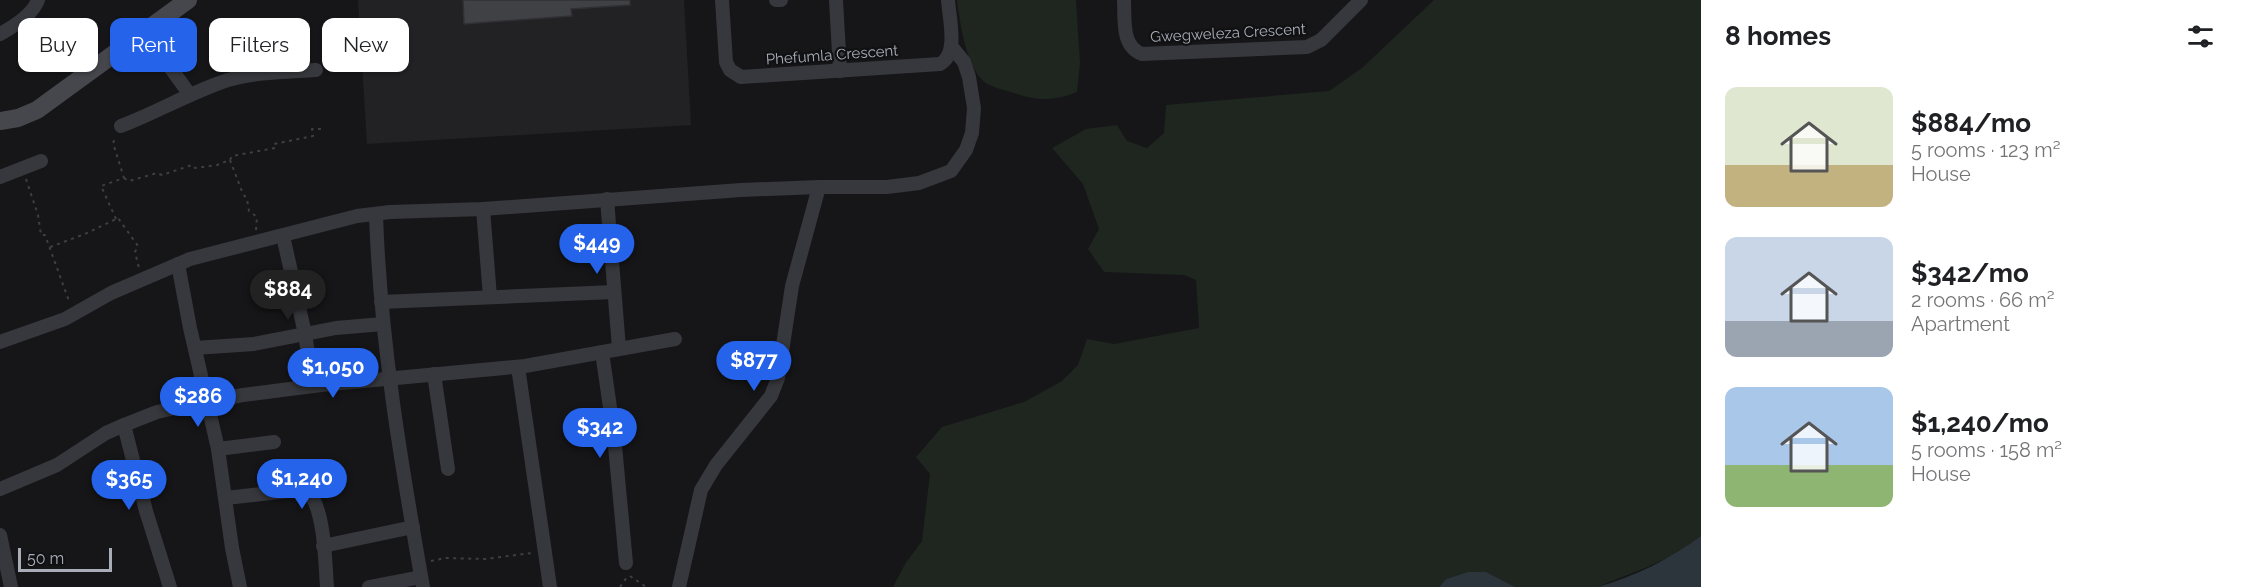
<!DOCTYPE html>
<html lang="en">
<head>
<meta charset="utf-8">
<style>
  :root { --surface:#fff; --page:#f2f2f2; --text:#202124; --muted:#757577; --accent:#2563eb }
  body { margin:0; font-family:Raleway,sans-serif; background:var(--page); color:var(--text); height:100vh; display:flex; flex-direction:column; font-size:22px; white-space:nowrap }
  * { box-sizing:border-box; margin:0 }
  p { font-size:20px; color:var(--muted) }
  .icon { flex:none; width:33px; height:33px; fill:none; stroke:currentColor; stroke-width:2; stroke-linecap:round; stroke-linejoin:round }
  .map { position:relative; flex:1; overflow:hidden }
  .side { display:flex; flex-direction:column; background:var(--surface); width:540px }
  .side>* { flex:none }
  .top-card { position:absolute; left:18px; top:18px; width:570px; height:54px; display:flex; gap:12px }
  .scale { position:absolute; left:18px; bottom:15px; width:94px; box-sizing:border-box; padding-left:6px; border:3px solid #a8adb8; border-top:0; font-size:16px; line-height:21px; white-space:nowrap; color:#a8adb8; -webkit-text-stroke:4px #111113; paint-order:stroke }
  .price { position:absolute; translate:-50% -51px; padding:0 14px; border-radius:21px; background:var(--accent); color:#fff; font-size:20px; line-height:39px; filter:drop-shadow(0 2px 3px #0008) }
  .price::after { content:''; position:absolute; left:50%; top:36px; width:18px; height:14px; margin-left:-9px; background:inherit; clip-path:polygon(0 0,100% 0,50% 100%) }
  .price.active { background:#222; color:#fff }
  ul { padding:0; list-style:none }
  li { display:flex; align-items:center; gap:18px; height:150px; padding:0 24px }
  li span { display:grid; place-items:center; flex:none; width:168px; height:120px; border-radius:12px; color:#555 }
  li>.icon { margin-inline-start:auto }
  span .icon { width:72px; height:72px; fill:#fffc; stroke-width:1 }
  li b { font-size:26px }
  h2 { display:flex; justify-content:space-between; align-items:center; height:72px; padding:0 24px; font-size:26px }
  .pill { padding:0 21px; border-radius:12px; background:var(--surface); box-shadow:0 2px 4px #0004; font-size:21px; line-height:54px }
  .pill.active { background:var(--accent); color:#fff }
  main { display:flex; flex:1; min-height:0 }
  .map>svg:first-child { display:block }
  .built { fill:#222225 }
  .green { fill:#1e261f }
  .water { fill:#2c353c }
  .building { fill:#404145; stroke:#303034; stroke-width:1.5 }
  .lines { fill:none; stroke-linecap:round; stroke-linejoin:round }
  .path { stroke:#3d3f44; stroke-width:2; stroke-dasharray:3 4.5; stroke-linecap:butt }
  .street { stroke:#37383d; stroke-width:14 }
  .secondary { stroke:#45474d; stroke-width:18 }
  .labels { text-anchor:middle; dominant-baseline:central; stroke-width:4.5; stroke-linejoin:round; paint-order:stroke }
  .street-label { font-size:15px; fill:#a8adb8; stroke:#111113 }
</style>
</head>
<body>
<main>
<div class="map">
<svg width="1701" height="587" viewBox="0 0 1701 587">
  <rect width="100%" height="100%" fill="#161618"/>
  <polygon class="built" points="358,0 684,0 691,125 367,144"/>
  <g class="green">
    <path d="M957 0H1076L1080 63 1077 92C1057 101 1037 101 1017 94 1008 91 994 88 986 83 966 69 960 22 957 0Z"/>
    <polygon points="1434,0 1701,0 1701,536 1680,552 1645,568 1597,587 1515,587 1485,572 1468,572 1446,579 1439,587 893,587 905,564 922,541 930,474 916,457 942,427 1024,402 1062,381 1078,365 1087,339 1114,344 1199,328 1196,280 1184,275 1104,272 1088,249 1099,229 1083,184 1052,148 1086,129 1117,125 1127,141 1147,148 1164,133 1166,105 1329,91 1362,68"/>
  </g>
  <g class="water">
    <path d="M1701 536V587H1597C1634 577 1670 559 1701 536Z"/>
    <polygon points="1468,572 1486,572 1515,587 1439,587 1446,579"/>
  </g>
  <polygon class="building" points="463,0 630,0 630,5 571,9 572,16 464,24"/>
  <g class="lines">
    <g class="path">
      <polyline points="230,160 243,194 247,199 249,211 257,217 256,230"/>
      <polyline points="124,178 129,181 157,173 162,175 192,165 195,168 217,165 230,160 232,156 275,148 274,144 313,136 312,129 325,129"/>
      <polyline points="26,179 38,215 41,235 45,235 69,301"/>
      <polyline points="116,219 101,186 124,178 113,143 116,136"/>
      <polyline points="50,247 85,234 118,218 138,246 135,252 139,268"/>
      <polyline points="431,561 445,558 485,559 532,553"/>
      <polyline points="630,576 646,587"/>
      <polyline points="620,587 627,577"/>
    </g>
    <g class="street">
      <path d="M722 0 726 62 730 70 741 77 940 64C959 54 949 18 948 0"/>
      <polyline points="776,0 781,0"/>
      <polyline points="836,0 840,71"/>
      <path d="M1124 0C1125 20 1121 46 1142 54L1307 47 1321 40 1361 0"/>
      <polyline points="145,32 190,95"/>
      <path d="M0 34C13 27 33 14 38 0"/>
      <path d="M121 126C158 112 191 92 228 80 256 72 287 72 316 70"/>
      <polyline points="0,177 41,161"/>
      <polyline points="607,199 619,348"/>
      <polyline points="483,209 490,297"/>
      <path d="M376 214C380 339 401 463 423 587"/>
      <polyline points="283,236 305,334 313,386"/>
      <polyline points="178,264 190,328 218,449 232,548 240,587"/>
      <polyline points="381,302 614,292"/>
      <polyline points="0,342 65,319 111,293 190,259 357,216 390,212 483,209 741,190 819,187 887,187 919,183 951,171 966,150 972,133 974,108 969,77 964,62 951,46"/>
      <polyline points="195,348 254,344 336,328 383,324"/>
      <polyline points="602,352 614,435 626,563"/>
      <polyline points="518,367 550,587"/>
      <polyline points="434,374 448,469"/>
      <polyline points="124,425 146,511 170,587"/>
      <polyline points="218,449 274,442"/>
      <polyline points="0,489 57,465 106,433 124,425 157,412 184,406 243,395 321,385 525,366 675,339"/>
      <path d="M226 498 306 489C325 506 325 562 327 587"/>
      <polyline points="0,535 11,587"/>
      <polyline points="323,546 413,527"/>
      <polyline points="369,587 421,577"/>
      <polyline points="679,587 701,490 716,465 771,396 778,378 792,286 819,187"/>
    </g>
    <polyline class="secondary" points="0,121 18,118 37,110 188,0"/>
  </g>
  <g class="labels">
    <g class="street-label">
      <text transform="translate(1228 33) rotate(-3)">Gwegweleza Crescent</text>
      <text transform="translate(832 55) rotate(-4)">Phefumla Crescent</text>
    </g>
  </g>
</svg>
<div class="scale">50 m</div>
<b class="price" style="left:597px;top:275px">$449</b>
<b class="price active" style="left:288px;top:321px">$884</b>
<b class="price" style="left:754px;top:392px">$877</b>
<b class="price" style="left:333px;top:399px">$1,050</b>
<b class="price" style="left:198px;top:428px">$286</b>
<b class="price" style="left:600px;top:459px">$342</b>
<b class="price" style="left:302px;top:510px">$1,240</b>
<b class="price" style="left:129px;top:511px">$365</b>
<div class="top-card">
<a class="pill">Buy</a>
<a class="pill active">Rent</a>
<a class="pill">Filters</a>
<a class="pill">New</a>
</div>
</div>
<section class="side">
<h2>8 homes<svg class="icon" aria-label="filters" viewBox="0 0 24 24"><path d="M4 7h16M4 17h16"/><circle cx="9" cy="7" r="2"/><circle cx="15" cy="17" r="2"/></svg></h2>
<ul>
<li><span style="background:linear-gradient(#dfe7d0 65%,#c2b280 0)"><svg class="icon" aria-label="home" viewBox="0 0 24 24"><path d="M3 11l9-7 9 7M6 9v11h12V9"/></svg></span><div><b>$884/mo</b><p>5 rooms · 123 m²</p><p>House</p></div></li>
<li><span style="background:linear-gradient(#c9d6e8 70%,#9aa5b1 0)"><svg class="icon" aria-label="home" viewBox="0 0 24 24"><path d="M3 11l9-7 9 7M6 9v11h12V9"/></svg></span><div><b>$342/mo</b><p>2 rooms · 66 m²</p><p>Apartment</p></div></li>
<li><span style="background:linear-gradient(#a9c7e8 65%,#8fb573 0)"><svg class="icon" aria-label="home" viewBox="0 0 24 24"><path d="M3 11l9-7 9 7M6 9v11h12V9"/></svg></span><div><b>$1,240/mo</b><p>5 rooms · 158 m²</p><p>House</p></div></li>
</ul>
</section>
</main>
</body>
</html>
